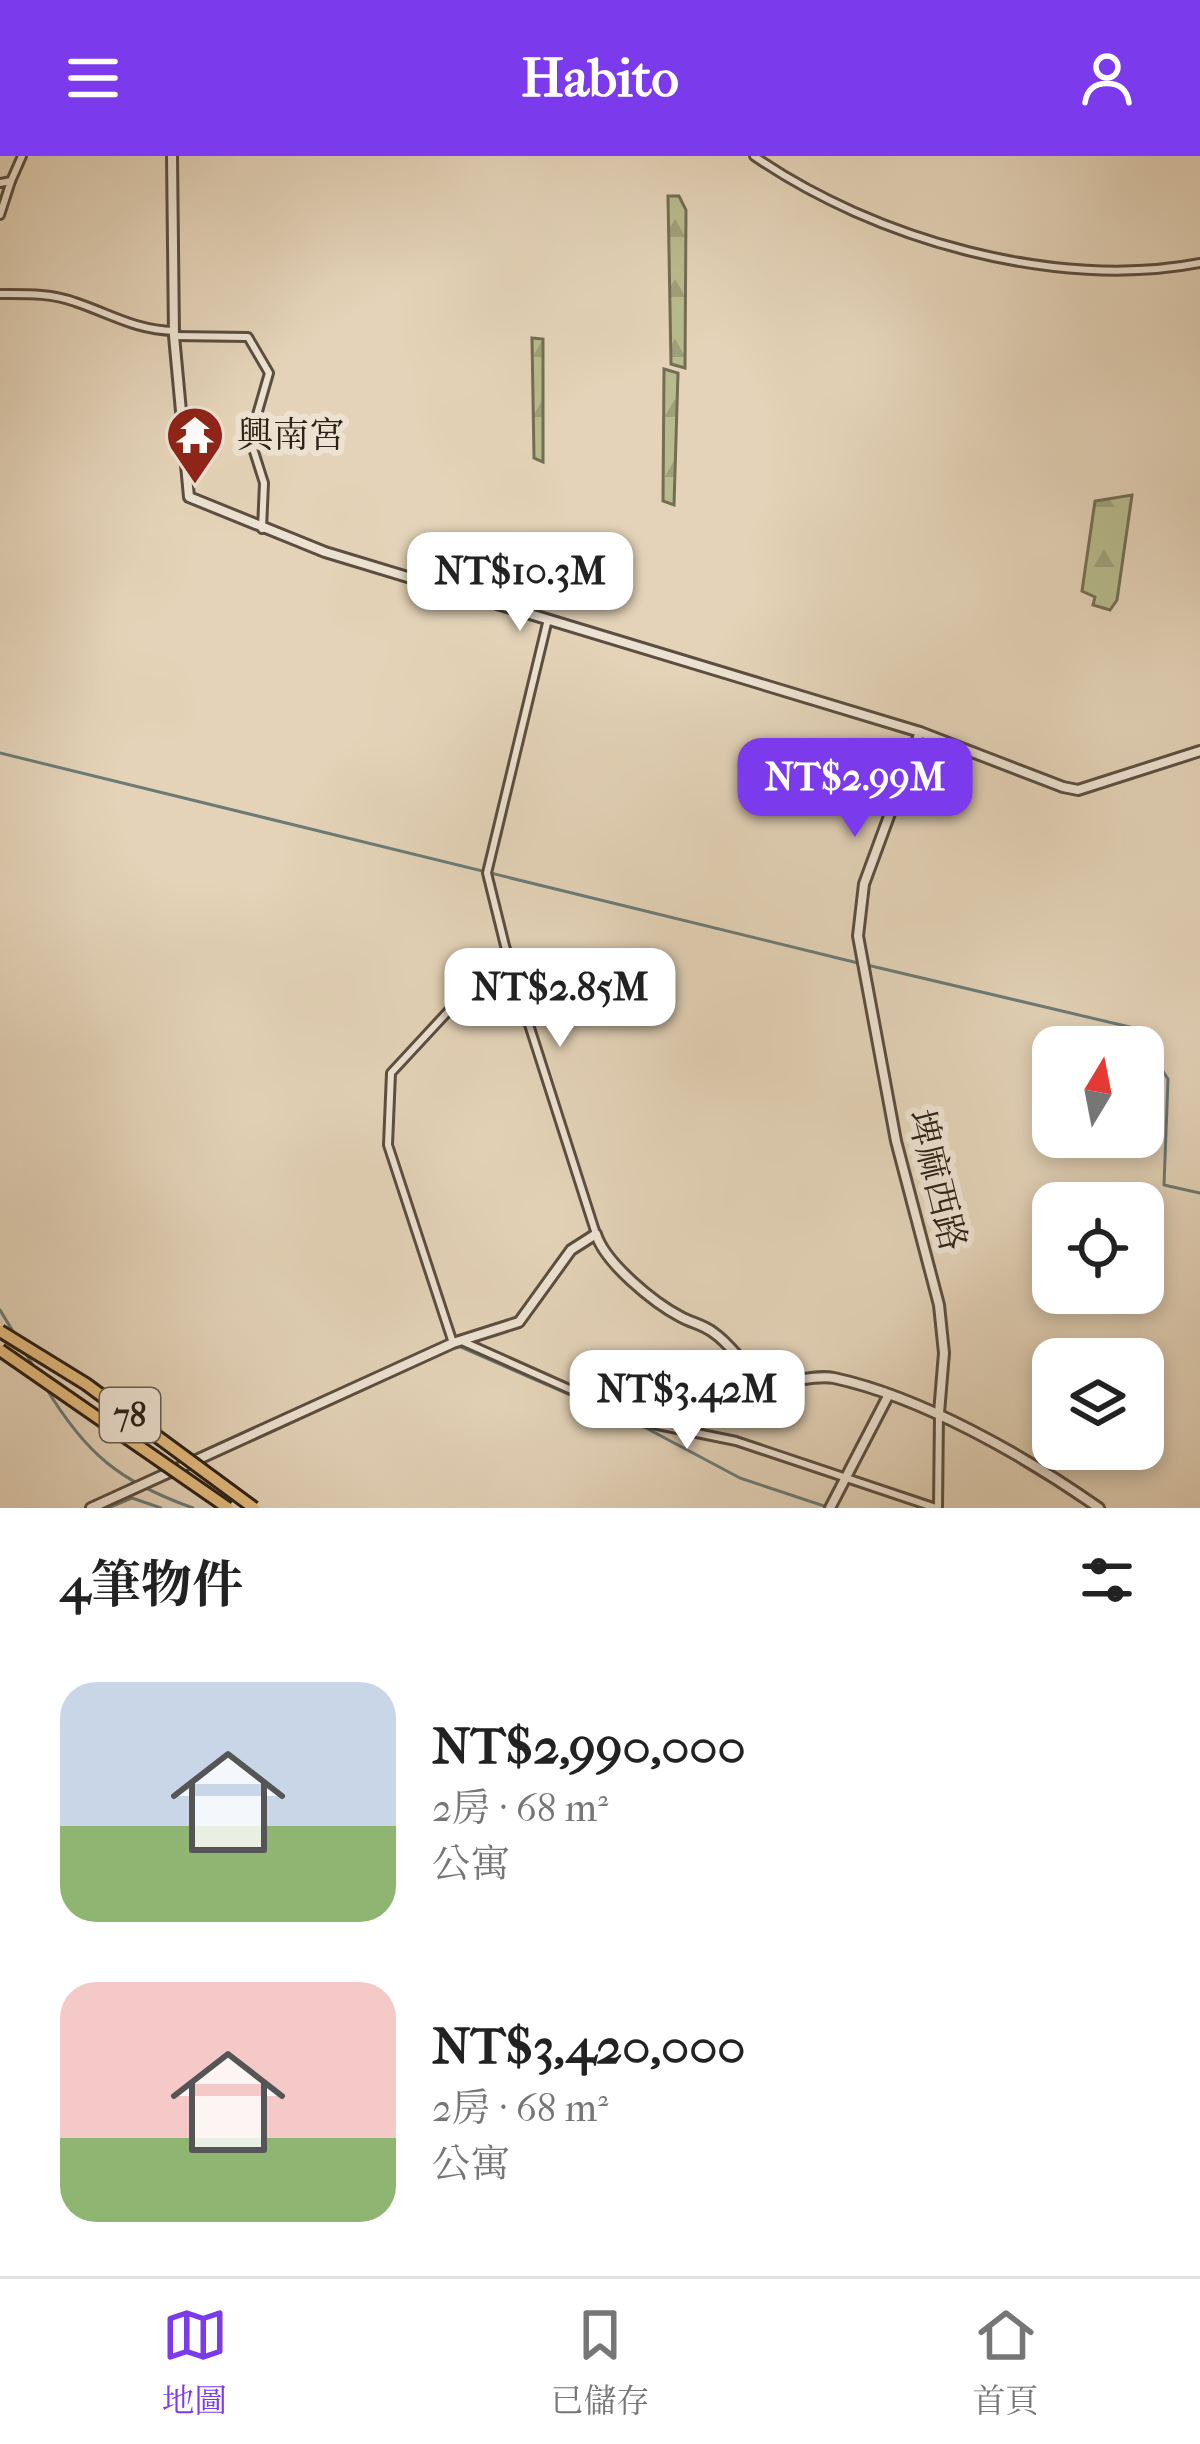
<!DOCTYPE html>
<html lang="zh-TW">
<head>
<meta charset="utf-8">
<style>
  :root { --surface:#fff; --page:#f2f2f2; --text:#222; --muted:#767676; --line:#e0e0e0; --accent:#7c3aed }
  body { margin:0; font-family:"IM FELL French Canon","Noto Serif TC",serif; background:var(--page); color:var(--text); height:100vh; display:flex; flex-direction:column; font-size:45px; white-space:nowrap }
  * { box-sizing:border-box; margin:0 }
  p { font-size:39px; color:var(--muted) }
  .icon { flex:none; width:66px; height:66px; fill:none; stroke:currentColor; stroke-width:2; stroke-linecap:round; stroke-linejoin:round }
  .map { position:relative; height:1352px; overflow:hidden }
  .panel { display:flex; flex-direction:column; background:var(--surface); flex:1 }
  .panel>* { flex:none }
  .needle { width:78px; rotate:10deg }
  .buttons { position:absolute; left:1032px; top:870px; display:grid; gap:24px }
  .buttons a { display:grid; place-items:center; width:132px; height:132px; border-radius:24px; background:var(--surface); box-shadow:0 6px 18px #0003; font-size:60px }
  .price { position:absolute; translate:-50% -102px; padding:0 27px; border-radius:24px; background:#fff; color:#222; font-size:39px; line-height:78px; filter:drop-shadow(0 3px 6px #0008) }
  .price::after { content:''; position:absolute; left:50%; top:72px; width:36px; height:27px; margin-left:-18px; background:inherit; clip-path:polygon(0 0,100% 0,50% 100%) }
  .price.current { background:var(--accent); color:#fff }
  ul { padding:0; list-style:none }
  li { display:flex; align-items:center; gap:36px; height:300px; padding:0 60px }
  li span { display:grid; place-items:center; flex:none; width:336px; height:240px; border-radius:36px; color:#555 }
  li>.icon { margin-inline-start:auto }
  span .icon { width:144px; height:144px; fill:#fffc; stroke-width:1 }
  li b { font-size:51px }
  h2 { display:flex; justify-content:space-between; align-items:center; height:144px; padding:0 60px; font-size:51px }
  header { display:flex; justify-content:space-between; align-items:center; height:156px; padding:0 60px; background:var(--accent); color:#fff; font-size:54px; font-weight:700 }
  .tab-bar { display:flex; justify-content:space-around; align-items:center; height:168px; border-top:3px solid var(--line); background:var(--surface); font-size:33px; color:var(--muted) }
  .tab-bar a { display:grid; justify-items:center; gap:6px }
  .tab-bar .current { color:var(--accent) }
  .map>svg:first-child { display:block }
  .forest { fill:url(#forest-firs); stroke:#726e52; stroke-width:3 }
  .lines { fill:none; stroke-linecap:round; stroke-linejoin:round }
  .stream { stroke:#6c7b76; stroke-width:3 }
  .minor-casing { stroke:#5b4e40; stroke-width:12 }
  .tertiary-casing { stroke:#5b4e40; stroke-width:14 }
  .minor { stroke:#ede2d1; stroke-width:6 }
  .tertiary { stroke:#ede2d1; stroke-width:8 }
  .trunk-bridge-casing { stroke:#2d2218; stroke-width:16; stroke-linecap:butt }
  .trunk-bridge { stroke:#e2ba7c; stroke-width:10 }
  .labels { text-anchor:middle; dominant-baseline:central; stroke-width:12; stroke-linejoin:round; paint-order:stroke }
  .shield { fill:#ede2d1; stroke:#675c50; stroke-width:3 }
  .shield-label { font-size:33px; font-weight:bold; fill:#2d2218 }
  .poi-label { font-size:36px; fill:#2d2218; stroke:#ede2d1; text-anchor:start }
  .street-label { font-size:36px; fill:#2d2218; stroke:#ede2d1 }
</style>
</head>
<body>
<header><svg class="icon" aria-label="menu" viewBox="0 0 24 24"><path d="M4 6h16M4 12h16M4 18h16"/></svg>Habito<svg class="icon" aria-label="person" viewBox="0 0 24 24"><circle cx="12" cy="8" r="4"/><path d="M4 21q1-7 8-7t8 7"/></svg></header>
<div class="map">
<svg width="1200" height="1352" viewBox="0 0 1200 1352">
  <defs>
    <pattern id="forest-firs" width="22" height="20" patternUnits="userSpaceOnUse" patternTransform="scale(3)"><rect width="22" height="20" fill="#b7bb8d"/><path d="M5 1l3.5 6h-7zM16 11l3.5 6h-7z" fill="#9ea079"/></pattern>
  </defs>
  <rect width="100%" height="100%" fill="#e4d3b8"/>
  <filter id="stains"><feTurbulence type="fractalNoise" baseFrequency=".00167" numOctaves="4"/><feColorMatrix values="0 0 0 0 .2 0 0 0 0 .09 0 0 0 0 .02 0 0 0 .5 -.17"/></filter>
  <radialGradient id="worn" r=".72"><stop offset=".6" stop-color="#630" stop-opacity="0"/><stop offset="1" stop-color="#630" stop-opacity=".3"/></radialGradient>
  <g class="forest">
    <polygon points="668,40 679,40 686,54 685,212 671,208"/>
    <polygon points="532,182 543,183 543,306 534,302"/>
    <polygon points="664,213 678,217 674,349 663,345"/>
    <polygon points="1132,339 1117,444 1110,454 1093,449 1095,441 1082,435 1095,345"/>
  </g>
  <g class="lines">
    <g class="stream">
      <polyline points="0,597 858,807"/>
      <polyline points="867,809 1134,872 1168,923 1164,1029 1200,1037"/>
      <polyline points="0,1154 14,1177"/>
      <polyline points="458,1190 646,1272 740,1322 827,1351"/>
      <polyline points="25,1196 35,1213"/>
      <path d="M46 1232C86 1298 120 1326 193 1352"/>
      <polyline points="108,1352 132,1342 161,1352"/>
    </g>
    <defs>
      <g id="minor">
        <path d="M754 0C874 83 1056 135 1200 107"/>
        <polyline points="0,27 11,25 22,0"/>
        <polyline points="0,59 11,25"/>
        <path d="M0 138C26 138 51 137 75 146 111 158 135 174 174 175"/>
        <polyline points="174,180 248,181 269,217 250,283 264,327 262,373"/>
        <polyline points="548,463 487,717 509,806 596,1078"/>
        <polyline points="464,1186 643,1266 736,1285 936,1352"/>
        <polyline points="453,1187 388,989 391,917 506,793"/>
        <polyline points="938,1351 939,1258"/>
      </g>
      <g id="tertiary">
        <polyline points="172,0 174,180 189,341 325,396 920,576 1063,631 1078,634 1200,595"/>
        <polyline points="920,576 864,728 858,780 896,985 939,1149 944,1197 939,1257"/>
        <path d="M91 1352 453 1187 519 1166 571 1094 596 1078C605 1107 654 1147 681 1161 692 1167 704 1169 714 1177 732 1189 743 1211 761 1222 781 1233 811 1217 834 1222 922 1241 1025 1300 1099 1352"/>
        <polyline points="830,1352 887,1242"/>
      </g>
    </defs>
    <use href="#minor" class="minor-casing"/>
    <use href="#tertiary" class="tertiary-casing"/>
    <use href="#minor" class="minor"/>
    <use href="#tertiary" class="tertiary"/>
    <defs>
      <g id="trunk-bridge">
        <polyline points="0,1175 86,1228 254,1352"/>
        <polyline points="0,1194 228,1352"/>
      </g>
    </defs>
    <use href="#trunk-bridge" class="trunk-bridge-casing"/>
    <use href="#trunk-bridge" class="trunk-bridge"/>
  </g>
  <defs>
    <symbol id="temple-pin" viewBox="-11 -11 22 30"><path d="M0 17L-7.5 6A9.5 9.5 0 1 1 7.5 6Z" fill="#8f2418" stroke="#ede2d1"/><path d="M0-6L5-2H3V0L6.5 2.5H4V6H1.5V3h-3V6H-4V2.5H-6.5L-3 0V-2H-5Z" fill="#fff"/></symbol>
  </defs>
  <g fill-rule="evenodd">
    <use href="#temple-pin" x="162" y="246" width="66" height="90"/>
  </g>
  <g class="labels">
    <rect class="shield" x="100" y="1232" width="60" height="54" rx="9"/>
    <g class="shield-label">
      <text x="130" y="1259">78</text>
    </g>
    <g class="poi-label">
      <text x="237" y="279">興南宮</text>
    </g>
    <g class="street-label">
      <text transform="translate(937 1024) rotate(76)">埤麻西路</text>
    </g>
  </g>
  <rect width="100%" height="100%" filter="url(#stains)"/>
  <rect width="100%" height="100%" fill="url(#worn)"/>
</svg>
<div class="buttons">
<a><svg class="needle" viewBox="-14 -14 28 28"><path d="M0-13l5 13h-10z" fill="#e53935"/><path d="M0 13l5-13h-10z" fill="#767676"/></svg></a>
<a><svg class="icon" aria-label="locate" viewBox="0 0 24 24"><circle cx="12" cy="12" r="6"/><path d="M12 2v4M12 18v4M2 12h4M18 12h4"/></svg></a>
<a><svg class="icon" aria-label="layers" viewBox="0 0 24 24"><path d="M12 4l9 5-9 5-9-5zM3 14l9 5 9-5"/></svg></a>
</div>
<b class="price" style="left:520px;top:478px">NT$10.3M</b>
<b class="price current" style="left:855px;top:684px">NT$2.99M</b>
<b class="price" style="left:560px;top:894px">NT$2.85M</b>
<b class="price" style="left:687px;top:1296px">NT$3.42M</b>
</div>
<section class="panel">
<h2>4筆物件<svg class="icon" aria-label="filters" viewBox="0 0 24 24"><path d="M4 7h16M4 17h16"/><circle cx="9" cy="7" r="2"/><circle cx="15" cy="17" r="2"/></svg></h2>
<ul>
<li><span style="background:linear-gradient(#c9d6e8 60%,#8fb573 0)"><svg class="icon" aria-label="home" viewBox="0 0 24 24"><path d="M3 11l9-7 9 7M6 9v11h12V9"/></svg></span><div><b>NT$2,990,000</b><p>2房 · 68 m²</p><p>公寓</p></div></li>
<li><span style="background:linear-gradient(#f6c9c9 65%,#8fb573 0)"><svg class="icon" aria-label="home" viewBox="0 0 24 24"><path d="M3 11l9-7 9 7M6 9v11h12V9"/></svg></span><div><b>NT$3,420,000</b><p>2房 · 68 m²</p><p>公寓</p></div></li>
</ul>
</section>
<nav class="tab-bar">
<a class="current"><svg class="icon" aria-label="map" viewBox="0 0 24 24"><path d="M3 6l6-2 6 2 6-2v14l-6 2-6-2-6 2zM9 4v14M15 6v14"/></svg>地圖</a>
<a><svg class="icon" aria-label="saved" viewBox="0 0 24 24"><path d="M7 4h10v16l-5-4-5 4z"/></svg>已儲存</a>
<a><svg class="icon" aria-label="home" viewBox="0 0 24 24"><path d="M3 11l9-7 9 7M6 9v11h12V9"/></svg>首頁</a>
</nav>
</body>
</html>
